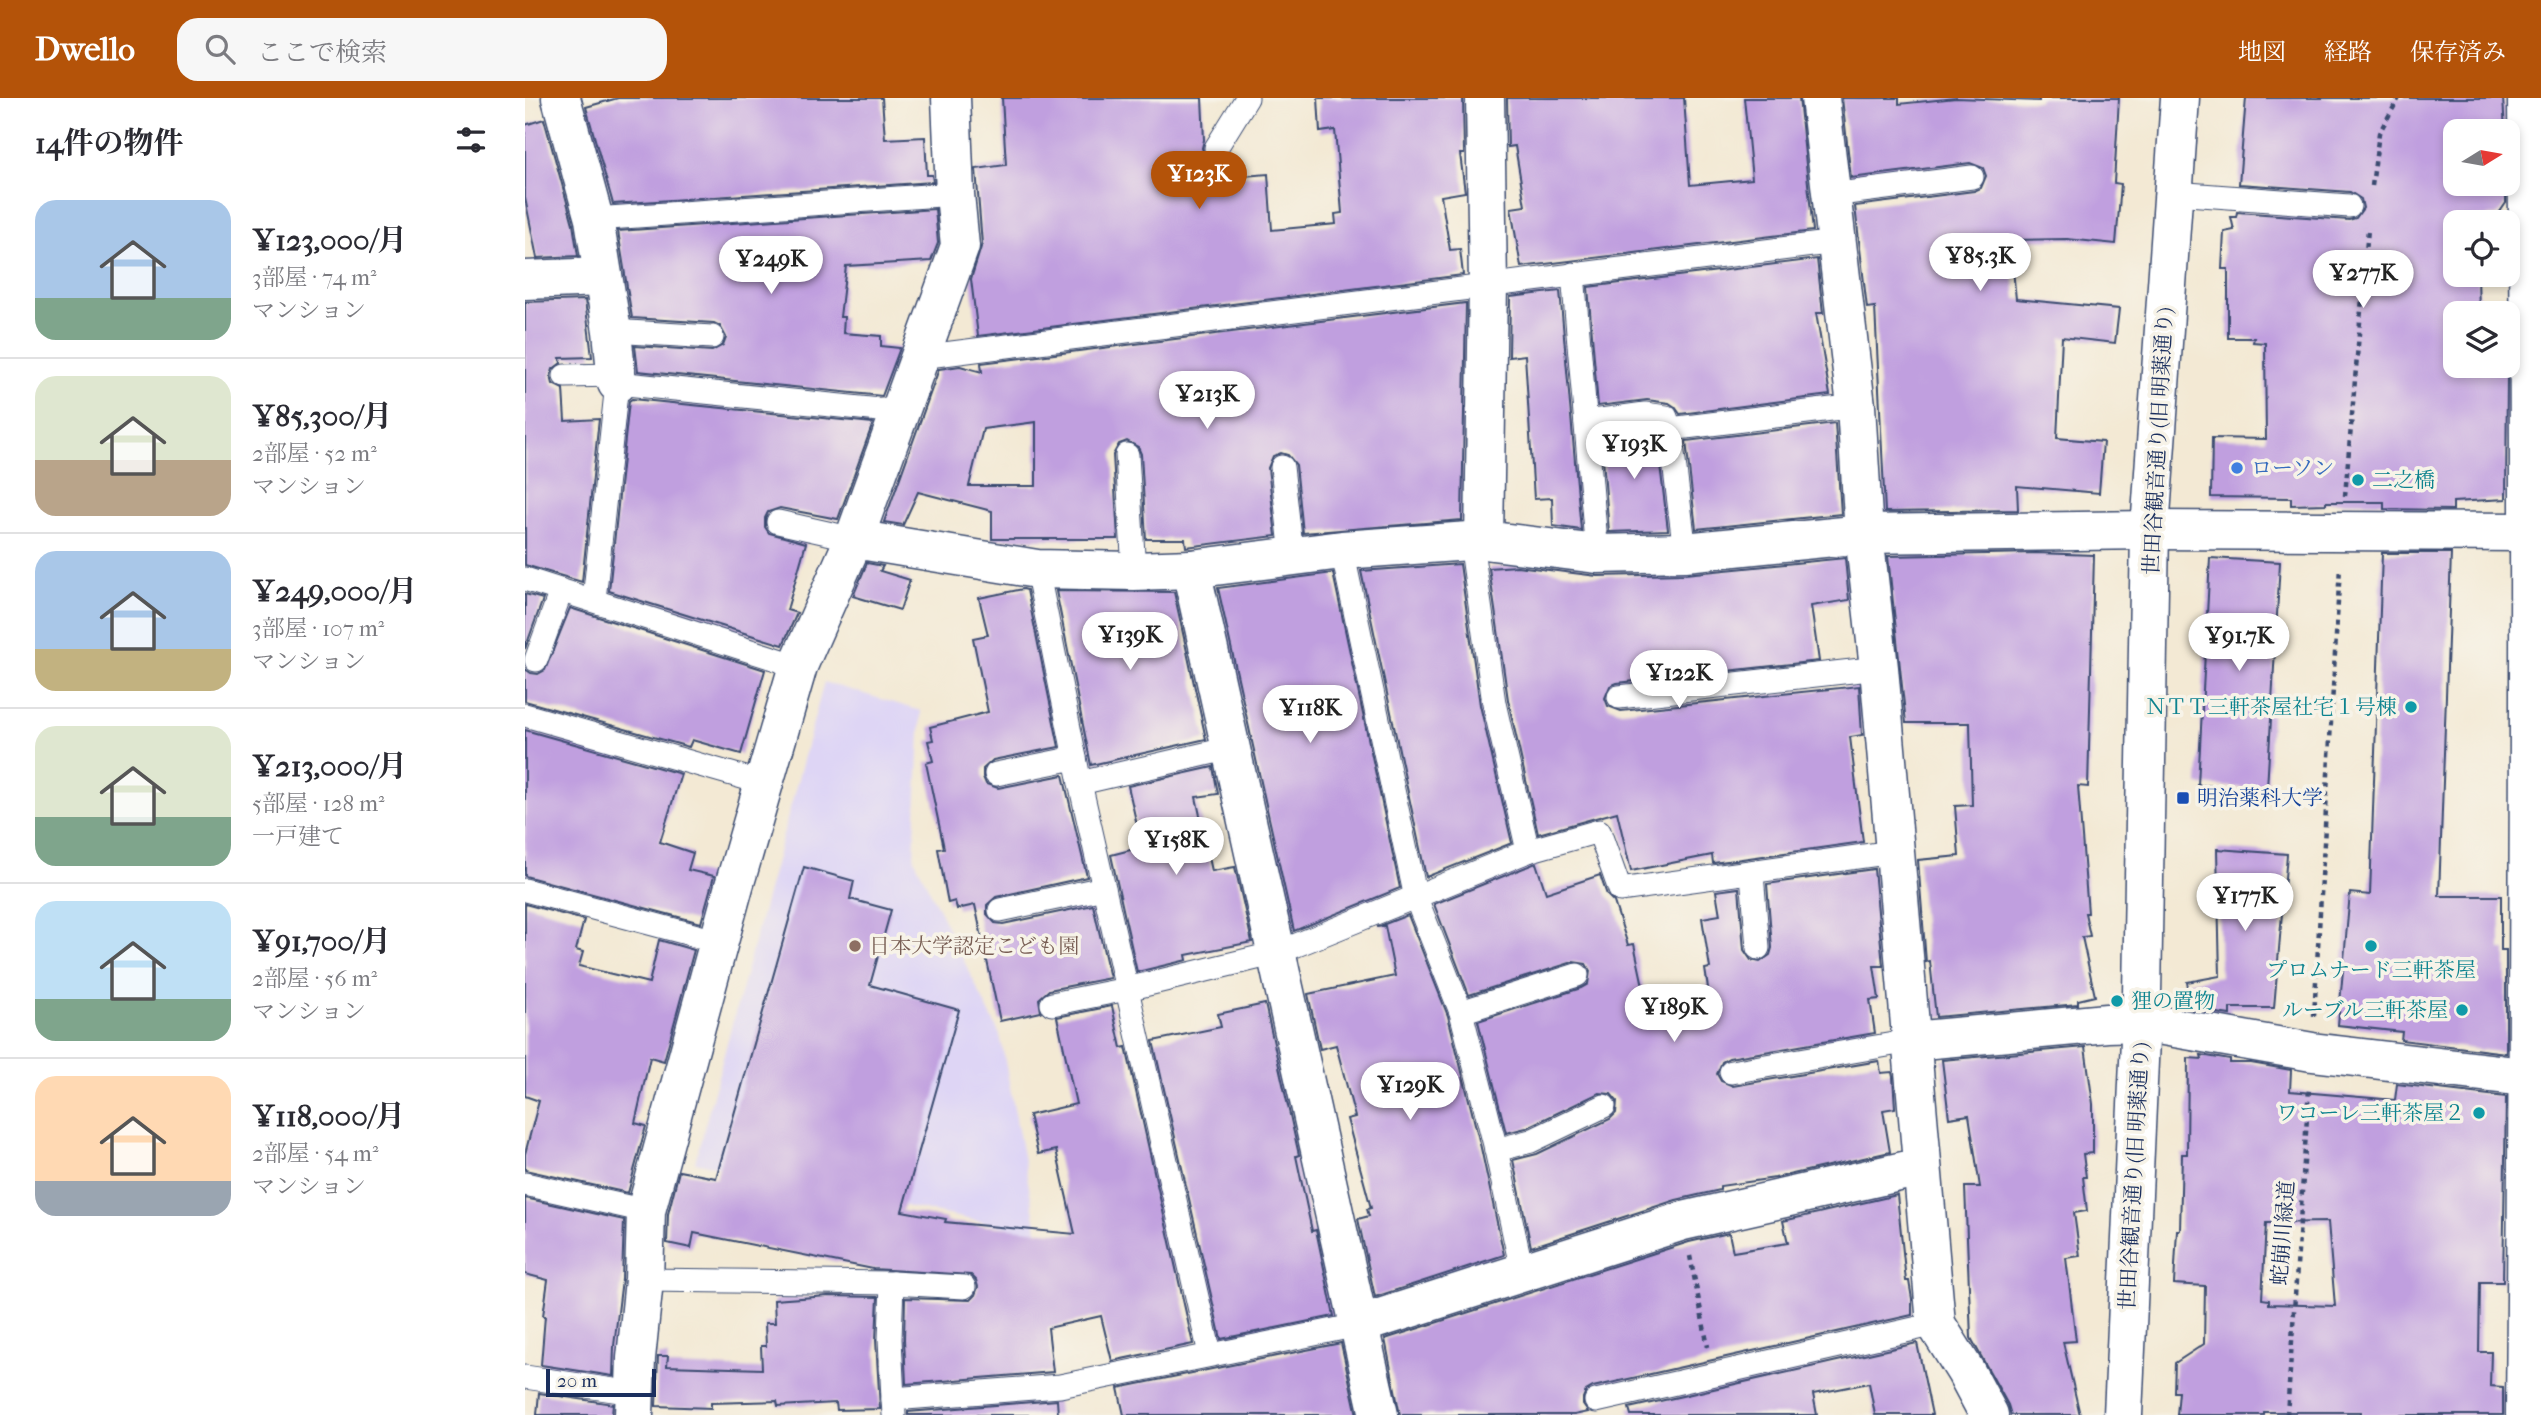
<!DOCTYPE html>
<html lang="ja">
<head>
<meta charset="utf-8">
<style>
  :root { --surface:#fff; --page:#f7f7f7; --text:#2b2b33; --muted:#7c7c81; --line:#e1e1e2; --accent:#b45309 }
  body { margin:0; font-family:"IM FELL French Canon","Noto Serif JP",serif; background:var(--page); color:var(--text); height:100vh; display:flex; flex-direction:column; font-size:26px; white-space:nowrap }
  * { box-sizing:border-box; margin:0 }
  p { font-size:23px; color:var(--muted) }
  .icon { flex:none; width:38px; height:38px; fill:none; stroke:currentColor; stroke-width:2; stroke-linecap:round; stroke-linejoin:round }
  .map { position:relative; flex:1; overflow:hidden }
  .details { display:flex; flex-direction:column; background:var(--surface); width:525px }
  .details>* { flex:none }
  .needle { width:46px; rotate:79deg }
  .tools { position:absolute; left:1918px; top:21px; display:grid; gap:14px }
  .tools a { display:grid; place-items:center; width:77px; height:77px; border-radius:14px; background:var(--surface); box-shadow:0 4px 10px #0003; font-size:35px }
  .scale { position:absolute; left:21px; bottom:18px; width:110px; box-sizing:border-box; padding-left:7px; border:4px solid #1b2f5e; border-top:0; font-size:19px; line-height:24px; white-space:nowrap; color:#1b2f5e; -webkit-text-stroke:5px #f7f3e8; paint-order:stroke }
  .price { position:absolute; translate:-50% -60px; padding:0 16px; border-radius:24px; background:#fff; color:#222; font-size:23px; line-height:46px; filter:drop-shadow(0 2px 4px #0008) }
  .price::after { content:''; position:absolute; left:50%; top:42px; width:21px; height:16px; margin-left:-10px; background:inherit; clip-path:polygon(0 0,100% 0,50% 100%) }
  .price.active { background:var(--accent); color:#fff }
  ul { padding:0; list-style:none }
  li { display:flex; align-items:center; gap:21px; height:175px; padding:0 35px }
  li+li { border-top:2px solid var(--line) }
  li span { display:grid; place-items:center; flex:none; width:196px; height:140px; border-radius:21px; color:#555 }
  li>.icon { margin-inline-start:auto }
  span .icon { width:84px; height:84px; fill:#fffc; stroke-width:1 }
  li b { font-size:30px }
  h2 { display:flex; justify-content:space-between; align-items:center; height:84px; padding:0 35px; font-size:30px }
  header { display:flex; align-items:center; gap:42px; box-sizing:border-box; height:98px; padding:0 35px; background:var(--accent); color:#fff }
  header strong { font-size:33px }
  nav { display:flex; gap:38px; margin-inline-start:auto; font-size:24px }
  .search { width:490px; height:63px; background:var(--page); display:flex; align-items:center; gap:18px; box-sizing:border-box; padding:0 24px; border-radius:21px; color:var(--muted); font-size:26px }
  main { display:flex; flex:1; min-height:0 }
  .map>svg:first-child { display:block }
  .built { fill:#ded5f5 }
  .building { fill:#c09fdf; fill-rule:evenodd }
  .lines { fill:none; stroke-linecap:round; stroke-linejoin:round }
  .service-casing { stroke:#3b4b70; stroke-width:25 }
  .minor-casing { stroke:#3b4b70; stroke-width:41 }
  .tertiary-casing { stroke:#3b4b70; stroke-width:41 }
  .path { stroke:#3b4b70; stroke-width:4.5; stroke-dasharray:5 5; stroke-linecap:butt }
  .service { stroke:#fff; stroke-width:23 }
  .minor { stroke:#fff; stroke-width:38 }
  .tertiary { stroke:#fff; stroke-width:38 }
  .shop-dot { fill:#3f7fe0; stroke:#f7f3e8; stroke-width:2.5 }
  .culture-dot { fill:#0f9aa8; stroke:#f7f3e8; stroke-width:2.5 }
  .transit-dot { fill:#1a4fb4; stroke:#f7f3e8; stroke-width:2.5 }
  .education-dot { fill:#8d6e63; stroke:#f7f3e8; stroke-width:2.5 }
  .labels { text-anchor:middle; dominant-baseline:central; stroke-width:7; stroke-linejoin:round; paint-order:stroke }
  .street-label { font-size:21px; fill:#1b2f5e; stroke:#f7f3e8 }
  .shop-label { font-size:21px; fill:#366cbe; stroke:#f7f3e8; text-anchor:start }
  .culture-label { font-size:21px; fill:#0d838f; stroke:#f7f3e8; text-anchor:end }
  .transit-label { font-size:21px; fill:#164399; stroke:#f7f3e8; text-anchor:start }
  .education-label { font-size:21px; fill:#785e54; stroke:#f7f3e8; text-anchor:start }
</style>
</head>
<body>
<header>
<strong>Dwello</strong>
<div class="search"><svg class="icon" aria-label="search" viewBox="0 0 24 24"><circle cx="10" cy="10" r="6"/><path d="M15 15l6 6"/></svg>ここで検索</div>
<nav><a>地図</a><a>経路</a><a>保存済み</a></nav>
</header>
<main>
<section class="details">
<h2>14件の物件<svg class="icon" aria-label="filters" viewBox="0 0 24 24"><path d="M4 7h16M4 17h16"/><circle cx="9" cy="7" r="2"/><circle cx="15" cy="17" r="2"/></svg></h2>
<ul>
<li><span style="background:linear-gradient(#a9c7e8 70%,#7fa58c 0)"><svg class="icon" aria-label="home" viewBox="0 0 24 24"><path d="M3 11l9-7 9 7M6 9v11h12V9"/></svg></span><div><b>¥123,000/月</b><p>3部屋 · 74 m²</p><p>マンション</p></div></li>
<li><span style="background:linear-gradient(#dfe7d0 60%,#b9a48a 0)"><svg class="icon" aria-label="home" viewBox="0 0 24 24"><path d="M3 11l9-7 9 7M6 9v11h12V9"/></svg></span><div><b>¥85,300/月</b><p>2部屋 · 52 m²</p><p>マンション</p></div></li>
<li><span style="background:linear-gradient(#a9c7e8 70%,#c2b280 0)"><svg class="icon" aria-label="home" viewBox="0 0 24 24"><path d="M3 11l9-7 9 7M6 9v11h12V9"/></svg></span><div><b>¥249,000/月</b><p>3部屋 · 107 m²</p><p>マンション</p></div></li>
<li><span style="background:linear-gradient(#dfe7d0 65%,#7fa58c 0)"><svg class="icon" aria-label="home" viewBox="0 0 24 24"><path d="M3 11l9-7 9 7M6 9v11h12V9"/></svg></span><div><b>¥213,000/月</b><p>5部屋 · 128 m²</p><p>一戸建て</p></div></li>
<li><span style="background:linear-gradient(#bfe0f5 70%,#7fa58c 0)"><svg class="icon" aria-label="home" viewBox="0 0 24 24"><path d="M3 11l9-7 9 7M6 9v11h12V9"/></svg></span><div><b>¥91,700/月</b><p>2部屋 · 56 m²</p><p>マンション</p></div></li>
<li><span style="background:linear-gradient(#ffd9b3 75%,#9aa5b1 0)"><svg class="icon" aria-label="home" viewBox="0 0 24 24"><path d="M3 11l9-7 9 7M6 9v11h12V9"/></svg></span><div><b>¥118,000/月</b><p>2部屋 · 54 m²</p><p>マンション</p></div></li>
</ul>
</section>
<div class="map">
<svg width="2016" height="1317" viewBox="0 0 2016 1317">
  <rect width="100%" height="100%" fill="#f7f3e8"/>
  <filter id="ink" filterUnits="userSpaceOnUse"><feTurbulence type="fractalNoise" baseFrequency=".0143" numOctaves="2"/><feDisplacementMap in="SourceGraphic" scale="14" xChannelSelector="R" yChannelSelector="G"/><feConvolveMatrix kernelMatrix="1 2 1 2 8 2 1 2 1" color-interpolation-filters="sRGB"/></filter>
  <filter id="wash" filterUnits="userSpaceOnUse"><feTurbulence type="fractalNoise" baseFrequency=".00686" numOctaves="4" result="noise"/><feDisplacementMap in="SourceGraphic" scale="28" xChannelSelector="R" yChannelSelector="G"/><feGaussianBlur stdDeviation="1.57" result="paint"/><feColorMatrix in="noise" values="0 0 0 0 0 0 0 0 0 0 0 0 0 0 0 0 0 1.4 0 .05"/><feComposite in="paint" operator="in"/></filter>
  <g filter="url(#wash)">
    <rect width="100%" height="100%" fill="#f3e9d4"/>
    <polygon class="built" points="299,584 396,613 389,760 475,937 513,1136 170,1064"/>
    <g id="blocks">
      <g class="building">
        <polygon points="93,0 357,0 360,41 400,39 402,77 407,77 408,84 88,106 61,9"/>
        <polygon points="477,0 677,0 679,42 677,50 680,59 682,81 743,76 747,132 811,126 810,116 817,115 810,32 795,34 793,0 938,0 939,56 935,56 940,94 916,98 925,152 935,151 938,177 453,238 446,181 457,146 451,71 481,67"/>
        <polygon points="982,0 1159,0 1165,87 1227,81 1219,0 1274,0 1288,133 996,169 986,110 1000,108 990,48 983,49"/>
        <polygon points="1317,0 1374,0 1374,6 1431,0 1514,3 1514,0 1594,0 1589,85 1596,86 1591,146 1542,141 1485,142 1491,201 1594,211 1590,245 1537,239 1532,340 1578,344 1574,395 1492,388 1493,412 1360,414 1350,209 1342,210 1330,108 1449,93 1456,90 1461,78 1458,70 1445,65 1326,80"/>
        <polygon points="1721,0 1978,0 1980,33 1930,33 1930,86 1981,86 1981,105 1972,118 1930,120 1930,177 1953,177 1954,215 1930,215 1930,268 1958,268 1959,274 1982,273 1981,401 1928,404 1928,412 1859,411 1859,404 1801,404 1801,406 1766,407 1766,400 1686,399 1687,340 1741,341 1740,245 1728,244 1729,240 1703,240 1703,171 1697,171 1699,134 1709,132 1706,119 1711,119 1712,114 1824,122 1831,120 1838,110 1836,101 1825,94 1714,86"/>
        <polygon points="19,21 48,126 53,158 12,160 0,100 0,27"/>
        <polygon points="410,111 413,145 406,163 321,168 315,219 319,219 318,235 356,238 356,248 375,250 357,298 113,273 110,248 187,253 198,247 201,239 195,228 189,225 107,220 93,133"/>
        <polygon points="1292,161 1298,215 1291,215 1305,297 1155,316 1150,309 1144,305 1122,302 1073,308 1063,189"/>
        <polygon points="1035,193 1056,432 1028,428 1027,400 1009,401 1000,257 984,259 985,199"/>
        <polygon points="60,202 67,259 35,260 36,265 28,271 26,278 28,286 38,291 40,323 74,321 57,484 0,467 0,204"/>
        <path d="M941 205 937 422 778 435 771 367 763 357 756 355 748 358 743 370 751 438 661 449 660 441H621L616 356 613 349 602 343 594 346 588 357 593 441H467V413L393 394 378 427 359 424 414 271 435 268 457 274 456 265ZM511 324V388H444L458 331Z"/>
        <polygon points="107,301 348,325 313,421 255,410 243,414 240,420 240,429 244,435 281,445 262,512 272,515 258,547 84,493 104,303"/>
        <polygon points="1310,325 1316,416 1171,431 1161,343"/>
        <polygon points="1120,330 1130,332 1131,334 1143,432 1084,434 1076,336"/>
        <polygon points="1511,455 1569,457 1563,689 1553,688 1563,815 1560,815 1565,838 1557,839 1570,898 1553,902 1553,906 1411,919 1405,863 1401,864 1393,762 1434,758 1430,708 1447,707 1445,625 1381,625 1363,458"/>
        <polygon points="1857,455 1926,455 1914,798 1976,798 1976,852 1981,852 1981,955 1876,942 1877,934 1813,927 1825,795 1845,797"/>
        <polygon points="1320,460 1324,502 1286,508 1294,563 1092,585 1085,588 1080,600 1083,608 1096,613 1334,588 1337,637 1325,639 1338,744 1188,765 1187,757 1106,773 1092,714 1013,736 983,602 964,470 992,468 1072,478 1160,476"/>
        <polygon points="1685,460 1755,464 1742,691 1673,687"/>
        <polygon points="342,465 358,468 355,473 385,482 375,512 328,498"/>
        <polygon points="935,466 955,607 987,745 901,779 836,473"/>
        <polygon points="808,475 875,790 769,833 693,490"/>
        <polygon points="498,491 502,492 534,649 468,662 458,671 458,679 461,686 473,690 538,677 562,779 471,799 462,807 462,816 470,825 478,826 568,807 585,880 524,892 514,901 516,914 475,923 450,807 432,811 430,803 423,805 413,751 419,750 401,665 408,663 403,643 408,642 405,629 463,614 448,540 463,537 454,500"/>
        <polygon points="531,493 649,494 681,641 566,667"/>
        <polygon points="0,496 18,501 0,551"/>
        <polygon points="45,510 240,572 216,656 167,642 164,649 0,603 0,571 6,575 13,576 20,572"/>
        <polygon points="0,632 156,676 135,744 168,755 163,772 189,778 176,825 0,778"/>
        <polygon points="688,669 693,696 671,699 687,773 710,769 727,844 661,857 662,862 612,874 586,757 617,749 603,688"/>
        <polygon points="1692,751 1762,756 1749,910 1705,910 1705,917 1667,911 1662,884 1695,878"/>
        <polygon points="1011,765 1021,795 1075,777 1082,797 1089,804 1103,847 1109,846 1124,916 1184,896 1180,871 1185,870 1177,820 1195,817 1191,793 1214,790 1219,852 1226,862 1235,864 1245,857 1247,850 1242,786 1349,771 1358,868 1349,868 1354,901 1345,902 1350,935 1204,960 1197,964 1192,976 1196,983 1208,988 1354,963 1356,975 1367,974 1368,979 1370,1010 1358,1012 1365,1054 1250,1080 1195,1088 1195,1092 1151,1102 1006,1149 988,1062 1012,1056 1085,1021 1091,1015 1092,1003 1086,996 1074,995 1001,1030 981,1035 953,923 1056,890 1063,886 1065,873 1061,866 1048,864 944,897 909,806"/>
        <polygon points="279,769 329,783 325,801 366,812 345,887 434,912 377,1113 421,1121 420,1124 550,1136 531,1052 513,1056 504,1017 551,1006 532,919 587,908 596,950 601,949 668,1246 587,1263 576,1218 523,1230 528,1274 381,1286 379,1241 380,1200 445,1202 450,1197 453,1189 451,1182 446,1177 348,1171 169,1135 166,1150 142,1145 143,1116 154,1073 191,1080"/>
        <polygon points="0,806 59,822 51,852 58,854 54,868 124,885 134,842 169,852 139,963 125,959 110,1025 121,1028 103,1095 0,1072 0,1056 14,1003 0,998"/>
        <polygon points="883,817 923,918 956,1050 979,1157 850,1199 833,1121 844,1118 842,1111 846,1110 822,1021 830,1019 811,947 795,951 783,896 870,878 860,828 852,829"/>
        <polygon points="740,906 774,1057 771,1058 787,1133 791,1132 809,1218 696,1241 628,943 696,929 693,916"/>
        <polygon points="1560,949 1568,1006 1568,1055 1558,1056 1561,1079 1558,1079 1562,1113 1549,1115 1555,1158 1541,1160 1551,1243 1538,1244 1555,1317 1486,1317 1483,1307 1446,1240 1440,1089 1455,1089 1444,1017 1424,1020 1417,962"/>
        <path d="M1676 957 1705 962V965H1726L1766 972 1765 993 1870 1002 1872 986 1981 999 1978 1184H1955L1954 1254H1966L1965 1288 1978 1289V1317H1836V1314H1739V1317H1652L1654 1294H1649L1650 1265 1679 1246 1680 1188 1649 1186 1652 1132H1655L1657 1056H1662L1663 960 1677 961ZM1803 1124 1810 1208 1744 1206V1202L1737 1201 1741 1125Z"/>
        <polygon points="1372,1097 1381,1183 1384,1183 1387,1201 1387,1217 1068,1289 1061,1293 1058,1300 1058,1307 1063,1314 1049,1317 875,1317 860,1241 1164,1144 1204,1135 1208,1154 1263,1145 1258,1123"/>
        <polygon points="0,1100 99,1122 97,1181 89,1248 88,1278 16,1267 20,1218 18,1218 23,1182 0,1176"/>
        <polygon points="303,1198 353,1199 351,1242 355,1311 312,1312 311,1305 253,1308 252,1303 186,1305 186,1310 131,1308 133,1258 143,1258 142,1268 237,1271 236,1248 241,1248 240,1225 250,1225 249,1202"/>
        <polygon points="816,1245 832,1317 599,1317 593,1290"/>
        <polygon points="1392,1245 1407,1317 1350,1317 1344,1285 1288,1296 1292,1317 1106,1317 1104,1310"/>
        <polygon points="14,1295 88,1306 87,1317 12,1317"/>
        <polygon points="532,1302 533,1317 383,1317 383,1314"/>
      </g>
    </g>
  </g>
  <g filter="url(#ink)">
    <use href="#blocks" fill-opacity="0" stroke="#3b4b70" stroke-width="2"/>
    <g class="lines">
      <defs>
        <g id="service">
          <polyline points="691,50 722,0"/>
          <polyline points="1649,95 1824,108"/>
          <polyline points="1306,97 1447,79"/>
          <polyline points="69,121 430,96"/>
          <polyline points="1048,176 1072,456"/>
          <polyline points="87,233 187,239"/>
          <polyline points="395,259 1311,144"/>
          <polyline points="40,278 92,277"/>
          <polyline points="1061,324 1120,316 1141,319 1145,331 1160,454"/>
          <polyline points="1145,331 1331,308"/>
          <polyline points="602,357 609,473"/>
          <polyline points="757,369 767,458"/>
          <polyline points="253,424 329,441"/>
          <polyline points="946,444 969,605 1003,753"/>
          <polyline points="817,452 891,800 936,914 970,1047 997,1173"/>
          <polyline points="512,471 555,685 685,1256"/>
          <polyline points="0,481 273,568"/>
          <polyline points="69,502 92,285 374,314"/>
          <polyline points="11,562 36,493"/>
          <polyline points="1094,599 1354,570"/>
          <polyline points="0,617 238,685"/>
          <polyline points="471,676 550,660"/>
          <polyline points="555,685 706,650"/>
          <polyline points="1227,776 1233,850"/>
          <polyline points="0,792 195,844"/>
          <polyline points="475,812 579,790"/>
          <polyline points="527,906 602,891 752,855 1003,753 1074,733 1095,792 1368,754"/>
          <polyline points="936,914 1052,877"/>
          <polyline points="1206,974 1386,943"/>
          <polyline points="971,1052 1006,1043 1079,1008"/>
          <polyline points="0,1086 121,1113"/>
          <polyline points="119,1182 367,1185 439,1189"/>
          <polyline points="367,1185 365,1241 368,1301"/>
          <polyline points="0,1279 109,1295"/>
          <polyline points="1071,1303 1411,1226"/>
          <polyline points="369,1317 368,1301 535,1288 833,1227"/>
        </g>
        <g id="minor">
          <polyline points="36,0 69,121 87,233 92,285"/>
          <polyline points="1295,0 1331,308 1339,436 1354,570 1411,1226 1441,1274 1464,1317"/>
          <polyline points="0,182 78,179"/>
          <polyline points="329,441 512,471 609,473 666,471 817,452 959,442 1072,456 1160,454 1339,436 1625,432 2003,434"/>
          <polyline points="959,442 963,187 960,0"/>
          <polyline points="666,471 854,1317"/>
          <polyline points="1386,943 1582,925 1616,924 1787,954 2016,981"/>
          <polyline points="833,1227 1158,1123 1396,1069"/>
          <polyline points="109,1317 111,1260 119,1182 121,1113 209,788 273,568 329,441 435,148 430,96 426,0"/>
          <path d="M2000 1317C2004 878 2006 439 2002 0"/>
        </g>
        <polyline id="tertiary" points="1598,1317 1617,897 1625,432 1655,0"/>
      </defs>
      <use href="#service" class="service-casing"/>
      <use href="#minor" class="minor-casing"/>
      <use href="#tertiary" class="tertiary-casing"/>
      <g class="path">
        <polyline points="1847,88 1854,35 1874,0"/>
        <polyline points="1820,398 1843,131"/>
        <polyline points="1789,918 1815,469"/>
        <polyline points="1165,1158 1183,1249"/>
        <polyline points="1762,1317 1784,990"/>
      </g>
      <use href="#service" class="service"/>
      <use href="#minor" class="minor"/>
      <use href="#tertiary" class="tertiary"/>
    </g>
  </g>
  <circle class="shop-dot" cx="1712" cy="370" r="7"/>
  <g class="culture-dot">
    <circle cx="1833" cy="382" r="7"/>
    <circle cx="1886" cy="609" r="7"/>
    <circle cx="1846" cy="848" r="7"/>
    <circle cx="1592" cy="903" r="7"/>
    <circle cx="1937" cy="912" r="7"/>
    <circle cx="1954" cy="1015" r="7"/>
  </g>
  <rect class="transit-dot" x="1651" y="693" width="14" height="14" rx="3.5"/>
  <circle class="education-dot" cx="330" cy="848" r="7"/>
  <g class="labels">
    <g class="street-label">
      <text transform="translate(1633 343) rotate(-87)">世田谷観音通り(旧 明薬通り)</text>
      <text transform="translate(1609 1078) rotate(-87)">世田谷観音通り(旧 明薬通り)</text>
      <text transform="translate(1758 1135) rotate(-86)">蛇崩川緑道</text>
    </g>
    <g class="shop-label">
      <text x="1726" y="370">ローソン</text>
    </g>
    <g class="culture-label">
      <text x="1847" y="382" text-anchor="start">二之橋</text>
      <text x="1872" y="609">ＮＴＴ三軒茶屋社宅１号棟</text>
      <text x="1846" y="872" text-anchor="middle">プロムナード三軒茶屋</text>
      <text x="1606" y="903" text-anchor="start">狸の置物</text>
      <text x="1923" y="912">ルーブル三軒茶屋</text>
      <text x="1940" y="1015">ワコーレ三軒茶屋２</text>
    </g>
    <g class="transit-label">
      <text x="1672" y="700">明治薬科大学</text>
    </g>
    <g class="education-label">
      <text x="344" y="848">日本大学認定こども園</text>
    </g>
  </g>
</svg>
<div class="tools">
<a><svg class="needle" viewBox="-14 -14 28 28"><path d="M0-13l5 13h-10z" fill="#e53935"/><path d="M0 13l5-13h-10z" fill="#7c7c81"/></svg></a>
<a><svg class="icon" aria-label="locate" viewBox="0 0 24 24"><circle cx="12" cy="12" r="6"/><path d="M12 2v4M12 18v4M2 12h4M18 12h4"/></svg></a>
<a><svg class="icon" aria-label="layers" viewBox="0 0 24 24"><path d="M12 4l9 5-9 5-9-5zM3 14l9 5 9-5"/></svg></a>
</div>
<div class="scale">20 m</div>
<b class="price active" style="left:674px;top:113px">¥123K</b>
<b class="price" style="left:1455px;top:195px">¥85.3K</b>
<b class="price" style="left:246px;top:198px">¥249K</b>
<b class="price" style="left:1838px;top:212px">¥277K</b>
<b class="price" style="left:682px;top:333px">¥213K</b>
<b class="price" style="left:1109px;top:383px">¥193K</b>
<b class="price" style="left:605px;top:574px">¥139K</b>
<b class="price" style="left:1714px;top:575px">¥91.7K</b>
<b class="price" style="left:1154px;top:612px">¥122K</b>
<b class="price" style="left:785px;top:647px">¥118K</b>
<b class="price" style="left:651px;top:779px">¥158K</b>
<b class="price" style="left:1720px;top:835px">¥177K</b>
<b class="price" style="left:1149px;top:946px">¥189K</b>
<b class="price" style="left:885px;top:1024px">¥129K</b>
</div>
</main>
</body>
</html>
